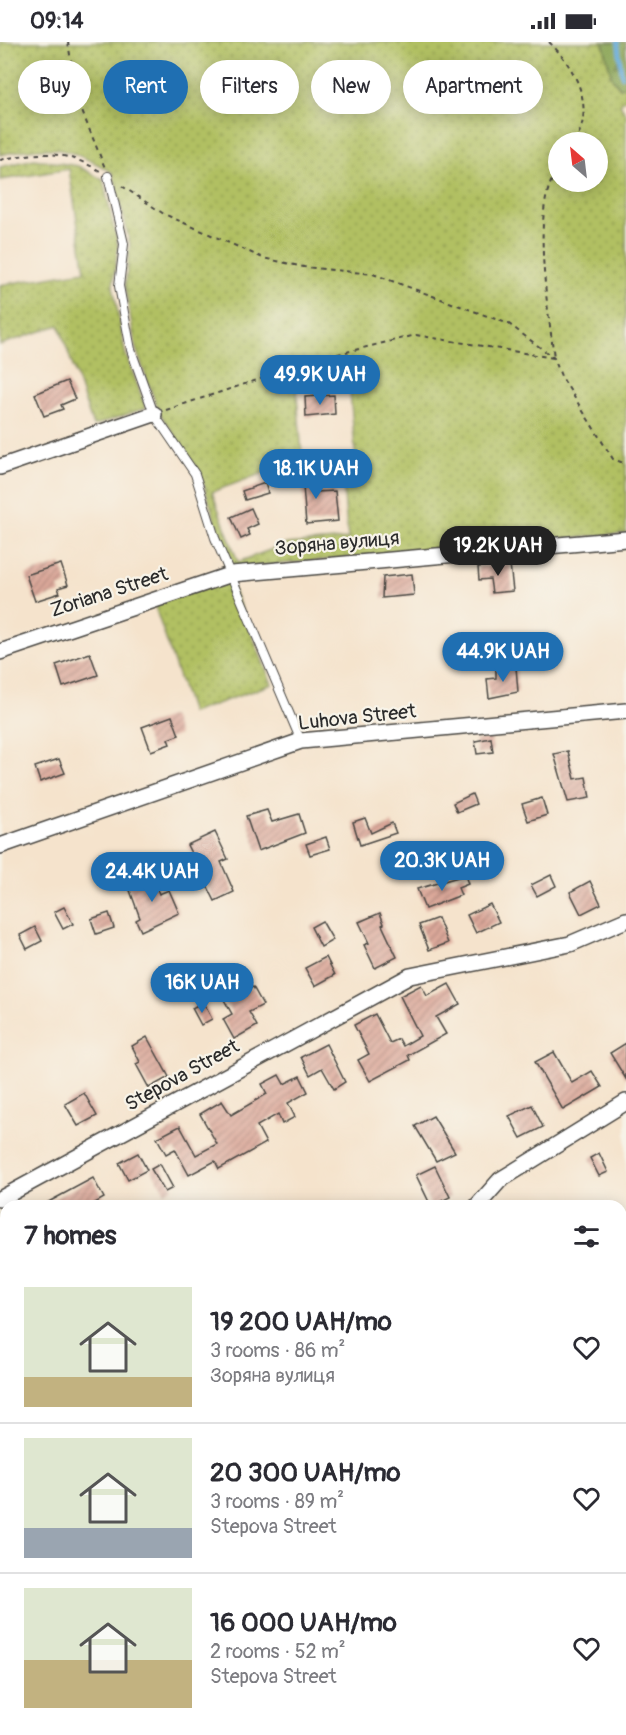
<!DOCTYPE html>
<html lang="en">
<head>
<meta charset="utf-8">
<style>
  :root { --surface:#fff; --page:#f7f7f7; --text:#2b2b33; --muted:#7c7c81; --line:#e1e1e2; --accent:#1f6fb2 }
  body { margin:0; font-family:Pangolin,sans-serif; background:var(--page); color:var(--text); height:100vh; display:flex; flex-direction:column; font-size:22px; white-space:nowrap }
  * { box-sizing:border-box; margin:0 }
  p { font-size:20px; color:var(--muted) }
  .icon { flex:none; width:33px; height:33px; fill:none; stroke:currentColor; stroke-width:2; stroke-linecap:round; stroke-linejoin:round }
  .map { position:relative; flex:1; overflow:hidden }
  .drawer { position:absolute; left:0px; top:1158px; width:627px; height:536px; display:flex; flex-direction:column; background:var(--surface); border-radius:18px 18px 0 0; box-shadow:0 3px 15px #0003 }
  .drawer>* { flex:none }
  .banner { position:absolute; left:18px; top:18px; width:591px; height:54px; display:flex; gap:12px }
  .needle { width:39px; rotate:332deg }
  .controls { position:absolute; left:548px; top:90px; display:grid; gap:12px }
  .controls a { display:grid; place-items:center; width:60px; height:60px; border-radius:50%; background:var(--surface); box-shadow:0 3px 15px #0003; font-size:30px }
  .price { position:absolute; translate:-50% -51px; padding:0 14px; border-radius:21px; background:var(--accent); color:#fff; font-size:20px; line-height:39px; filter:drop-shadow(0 2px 3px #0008) }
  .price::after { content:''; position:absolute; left:50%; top:36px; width:18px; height:14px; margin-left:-9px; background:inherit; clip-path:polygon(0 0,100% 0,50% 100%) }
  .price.active { background:#222; color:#fff }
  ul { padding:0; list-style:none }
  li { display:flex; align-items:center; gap:18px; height:150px; padding:0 24px }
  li+li { border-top:2px solid var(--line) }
  li span { display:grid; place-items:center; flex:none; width:168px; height:120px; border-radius:0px; color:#555 }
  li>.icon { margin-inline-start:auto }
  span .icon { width:72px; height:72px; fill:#fffc; stroke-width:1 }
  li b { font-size:26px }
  h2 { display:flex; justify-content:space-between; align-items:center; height:72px; padding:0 24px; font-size:26px }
  .chip { padding:0 21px; border-radius:27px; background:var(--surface); box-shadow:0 3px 15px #0003; font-size:21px; line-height:54px }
  .chip.active { background:var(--accent); color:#fff }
  .status { display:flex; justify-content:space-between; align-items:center; height:42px; padding:0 30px; background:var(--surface); direction:ltr }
  .status svg { height:16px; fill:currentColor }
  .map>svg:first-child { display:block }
  .grass { fill:url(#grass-dots); stroke:#6e7646; stroke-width:1.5; fill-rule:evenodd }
  .forest { fill:url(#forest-firs); stroke:#5c6842; stroke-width:1.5 }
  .garden { fill:url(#garden-furrows); stroke:#6e7646; stroke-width:1.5 }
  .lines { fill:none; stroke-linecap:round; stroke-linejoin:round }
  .stream { stroke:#66acdc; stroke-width:4 }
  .building { fill:url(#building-hatch) }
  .service-casing { stroke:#494743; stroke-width:10 }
  .minor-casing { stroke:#494743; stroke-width:18 }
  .path { stroke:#494743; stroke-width:2; stroke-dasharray:4.5 4.5; stroke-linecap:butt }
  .service { stroke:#fff; stroke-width:8 }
  .minor { stroke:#fff; stroke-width:15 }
  .labels { text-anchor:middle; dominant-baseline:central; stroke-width:4.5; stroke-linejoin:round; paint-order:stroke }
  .street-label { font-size:20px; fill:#2b2b2b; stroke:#f7f3e8 }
</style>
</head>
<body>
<div class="status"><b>09:14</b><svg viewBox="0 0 49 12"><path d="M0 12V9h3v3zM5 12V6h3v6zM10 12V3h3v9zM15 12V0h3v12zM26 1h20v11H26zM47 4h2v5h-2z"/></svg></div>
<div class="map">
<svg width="626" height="1693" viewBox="0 0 626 1693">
  <defs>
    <pattern id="grass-dots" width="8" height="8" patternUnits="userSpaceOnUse" patternTransform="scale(1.5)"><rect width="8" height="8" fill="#b1c062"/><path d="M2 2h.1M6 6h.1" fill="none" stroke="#909c51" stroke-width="1.8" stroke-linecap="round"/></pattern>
    <pattern id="forest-firs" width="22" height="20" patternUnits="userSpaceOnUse" patternTransform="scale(1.5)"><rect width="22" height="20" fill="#8ca658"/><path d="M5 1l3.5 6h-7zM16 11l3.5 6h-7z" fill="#738749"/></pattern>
    <pattern id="garden-furrows" width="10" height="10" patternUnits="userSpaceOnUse" patternTransform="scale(1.5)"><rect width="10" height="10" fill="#b1c062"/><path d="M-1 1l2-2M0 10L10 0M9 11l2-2" fill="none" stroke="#909c51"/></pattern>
    <pattern id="building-hatch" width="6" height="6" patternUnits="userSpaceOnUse" patternTransform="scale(1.5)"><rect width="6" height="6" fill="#dba89a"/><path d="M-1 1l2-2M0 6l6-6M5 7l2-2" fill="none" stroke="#b2897e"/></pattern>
  </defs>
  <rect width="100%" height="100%" fill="#f7f3e8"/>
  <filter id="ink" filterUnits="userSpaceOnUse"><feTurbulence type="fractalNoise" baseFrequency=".0167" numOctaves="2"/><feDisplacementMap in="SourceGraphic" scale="12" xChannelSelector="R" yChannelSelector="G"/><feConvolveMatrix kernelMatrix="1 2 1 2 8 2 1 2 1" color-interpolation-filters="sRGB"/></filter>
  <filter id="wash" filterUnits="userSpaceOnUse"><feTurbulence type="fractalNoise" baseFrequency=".008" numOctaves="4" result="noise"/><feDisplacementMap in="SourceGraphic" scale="24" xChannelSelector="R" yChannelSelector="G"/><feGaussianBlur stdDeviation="1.35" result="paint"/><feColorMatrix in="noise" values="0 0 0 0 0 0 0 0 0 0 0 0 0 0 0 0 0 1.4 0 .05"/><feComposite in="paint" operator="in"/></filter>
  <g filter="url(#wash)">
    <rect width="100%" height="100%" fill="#f5e3cc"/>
    <g class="grass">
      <path d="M0 0H603L612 36 620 46 626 44V57L620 62 626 72V491L235 526 220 494 200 430 159 370 136 307 125 244 130 202 113 131C70 105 49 101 0 113ZM558 100H597V140H558ZM348 327 356 419 341 421 348 497 286 502 238 520 212 450 280 425 303 424 295 331Z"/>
      <polygon points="34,117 78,124 103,138 118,203 113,244 125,310 146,366 93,384 59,283 0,303 0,243 85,229 69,127 0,138 0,125"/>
      <polygon points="229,537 272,642 191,671 154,562"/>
    </g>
    <polygon class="forest" points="603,0 626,0 626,44 620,46 612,36"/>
    <polygon class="garden" points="139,1688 459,1688 442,1693 119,1693"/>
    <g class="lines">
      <polyline class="stream" points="618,0 622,34"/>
    </g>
    <g id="blocks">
      <g class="building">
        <polygon points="67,339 75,357 61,363 63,367 44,374 35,352"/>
        <polygon points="334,353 335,372 306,375 305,355"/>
        <polygon points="314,429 316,450 335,449 338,479 306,482 303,444 294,444 292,430"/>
        <polygon points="265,441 268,451 245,458 242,449"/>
        <polygon points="251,466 258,482 247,487 250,493 241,497 231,475"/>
        <polygon points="61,522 68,543 58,546 60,551 35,559 26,533"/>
        <polygon points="510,522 513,549 492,551 490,537 479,538 478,525"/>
        <polygon points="412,532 414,553 382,556 383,535"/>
        <polygon points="90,611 98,633 63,645 56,623"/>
        <polygon points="516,625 518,650 489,656 487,637 496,636 496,627"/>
        <polygon points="172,674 179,693 168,697 170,702 151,709 142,685"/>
        <polygon points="491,696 493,710 477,712 475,699"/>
        <polygon points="568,709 575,737 586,735 590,756 568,760 554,712"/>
        <polygon points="59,717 65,731 40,740 35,725"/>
        <polygon points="472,752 476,762 457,770 453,761"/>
        <polygon points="542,756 547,773 528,779 522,762"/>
        <polygon points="267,768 272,780 299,772 305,791 258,809 246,774"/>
        <polygon points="365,776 371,791 392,781 396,791 360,803 353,780"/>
        <polygon points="215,790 228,817 221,820 234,850 215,859 187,803"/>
        <polygon points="326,795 330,807 310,813 306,802"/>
        <polygon points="465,833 468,842 458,846 461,853 425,867 417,847"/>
        <polygon points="551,833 556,844 537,854 531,843"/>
        <polygon points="152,834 159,852 169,848 179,871 141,889 136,878 140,876 128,843"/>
        <polygon points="590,839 601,862 581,872 570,850"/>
        <polygon points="490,862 499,880 476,891 467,873"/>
        <polygon points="64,865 73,882 63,887 54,870"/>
        <polygon points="109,871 114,886 96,892 91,877"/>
        <polygon points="380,871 384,882 382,883 397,915 375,926 364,903 369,901 359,880"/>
        <polygon points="438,876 448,901 429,908 419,883"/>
        <polygon points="322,879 333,898 321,905 311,885"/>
        <polygon points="35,885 42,899 27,907 20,893"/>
        <polygon points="326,915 335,933 315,944 305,926"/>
        <polygon points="237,936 244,949 253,945 263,963 249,970 257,984 234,997 223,977 232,972 218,947"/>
        <polygon points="449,942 460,962 436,975 446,992 408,1013 410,1018 370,1039 358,1018 369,1012 354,983 375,972 390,1001 399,997 403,1004 420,994 400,954 421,943 427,954"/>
        <polygon points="203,960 212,977 201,983 192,966"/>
        <polygon points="147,995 169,1035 149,1046 136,1022 140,1020 132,1004"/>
        <polygon points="626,1001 626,1037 610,1011"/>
        <polygon points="326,1002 345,1040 334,1047 322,1026 310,1033 301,1015"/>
        <polygon points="554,1010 572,1041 592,1029 602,1045 563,1068 535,1020"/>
        <polygon points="279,1033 284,1042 300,1034 308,1050 288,1061 295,1075 282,1082 278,1072 257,1084 266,1101 219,1127 215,1119 189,1133 175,1107 166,1112 157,1096 180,1084 196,1113 217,1102 200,1072 222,1059 231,1073 267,1052 262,1042"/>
        <polygon points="84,1051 97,1074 78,1084 65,1062"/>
        <polygon points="532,1063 543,1085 521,1096 509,1074"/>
        <polygon points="433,1074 455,1110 436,1119 415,1084"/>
        <polygon points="138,1111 147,1128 128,1138 119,1121"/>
        <polygon points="599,1111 608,1130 599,1134 590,1116"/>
        <polygon points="160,1122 173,1146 165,1150 151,1127"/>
        <polygon points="435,1124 450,1155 431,1164 416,1133"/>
        <polygon points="93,1136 104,1156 90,1164 41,1164"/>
      </g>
    </g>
  </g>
  <g filter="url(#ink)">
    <use href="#blocks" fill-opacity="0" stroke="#494743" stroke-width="1.5"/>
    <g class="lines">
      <defs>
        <polyline id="service" points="108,134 124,202 119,244 131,308 154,372 195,432 215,496 301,699"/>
        <g id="minor">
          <polyline points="0,425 154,372"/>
          <polyline points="0,610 232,532 626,497"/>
          <polyline points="0,804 301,699 626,669"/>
          <polyline points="0,1157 410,934 570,902 626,878"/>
          <polyline points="477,1164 500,1138 626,1060"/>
          <polyline points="0,1281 6,1294"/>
          <polyline points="621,1478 626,1474"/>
          <polyline points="0,1596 6,1593"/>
        </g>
      </defs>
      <use href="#service" class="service-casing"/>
      <use href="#minor" class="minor-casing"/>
      <g class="path">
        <polyline points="68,0 77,57 105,126"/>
        <path d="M549 0C569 19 587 48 583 77 582 85 578 93 576 100"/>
        <path d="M0 118C39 109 64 108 100 129"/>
        <polyline points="122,144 164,172 263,216 304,225 373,232 509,282 554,316 561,334 613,417 626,422"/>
        <path d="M166 368 330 314 416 293 554 316C549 270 529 163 558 128"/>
      </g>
      <use href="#service" class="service"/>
      <use href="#minor" class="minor"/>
    </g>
  </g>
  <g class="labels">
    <g class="street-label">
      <text transform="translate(337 501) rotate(-5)">Зоряна вулиця</text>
      <text transform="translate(109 550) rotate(-18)">Zoriana Street</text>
      <text transform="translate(357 675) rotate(-6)">Luhova Street</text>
      <text transform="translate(182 1033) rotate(-29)">Stepova Street</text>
    </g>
  </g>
</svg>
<div class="controls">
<a><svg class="needle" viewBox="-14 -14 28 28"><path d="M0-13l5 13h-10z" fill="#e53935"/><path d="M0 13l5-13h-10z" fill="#7c7c81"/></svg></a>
</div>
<b class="price" style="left:320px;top:364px">49.9K UAH</b>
<b class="price" style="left:316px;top:458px">18.1K UAH</b>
<b class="price active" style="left:498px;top:535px">19.2K UAH</b>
<b class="price" style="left:503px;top:641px">44.9K UAH</b>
<b class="price" style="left:442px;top:850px">20.3K UAH</b>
<b class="price" style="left:152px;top:861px">24.4K UAH</b>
<b class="price" style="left:202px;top:972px">16K UAH</b>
<div class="banner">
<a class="chip">Buy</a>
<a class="chip active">Rent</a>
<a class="chip">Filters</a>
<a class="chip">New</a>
<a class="chip">Apartment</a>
</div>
<section class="drawer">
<h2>7 homes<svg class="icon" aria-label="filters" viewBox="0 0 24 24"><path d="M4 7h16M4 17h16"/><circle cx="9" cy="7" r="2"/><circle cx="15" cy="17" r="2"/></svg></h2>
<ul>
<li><span style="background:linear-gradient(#dfe7d0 75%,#c2b280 0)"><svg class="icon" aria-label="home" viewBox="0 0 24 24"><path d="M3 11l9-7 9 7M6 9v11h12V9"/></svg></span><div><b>19 200 UAH/mo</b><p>3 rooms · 86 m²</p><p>Зоряна вулиця</p></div><svg class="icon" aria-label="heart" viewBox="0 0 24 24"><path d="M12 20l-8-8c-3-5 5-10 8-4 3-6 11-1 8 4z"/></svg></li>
<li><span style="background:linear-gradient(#dfe7d0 75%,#9aa5b1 0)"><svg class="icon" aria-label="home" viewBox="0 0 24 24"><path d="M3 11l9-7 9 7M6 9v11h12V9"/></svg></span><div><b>20 300 UAH/mo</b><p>3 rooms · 89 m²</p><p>Stepova Street</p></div><svg class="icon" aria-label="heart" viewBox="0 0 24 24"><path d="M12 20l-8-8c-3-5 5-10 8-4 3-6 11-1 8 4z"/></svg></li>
<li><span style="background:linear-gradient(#dfe7d0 60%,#c2b280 0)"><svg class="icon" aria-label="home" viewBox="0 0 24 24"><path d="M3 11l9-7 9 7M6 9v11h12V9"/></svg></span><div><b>16 000 UAH/mo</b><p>2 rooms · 52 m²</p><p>Stepova Street</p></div><svg class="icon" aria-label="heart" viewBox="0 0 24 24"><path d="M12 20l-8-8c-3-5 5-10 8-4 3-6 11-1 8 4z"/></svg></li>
</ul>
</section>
</div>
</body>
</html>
